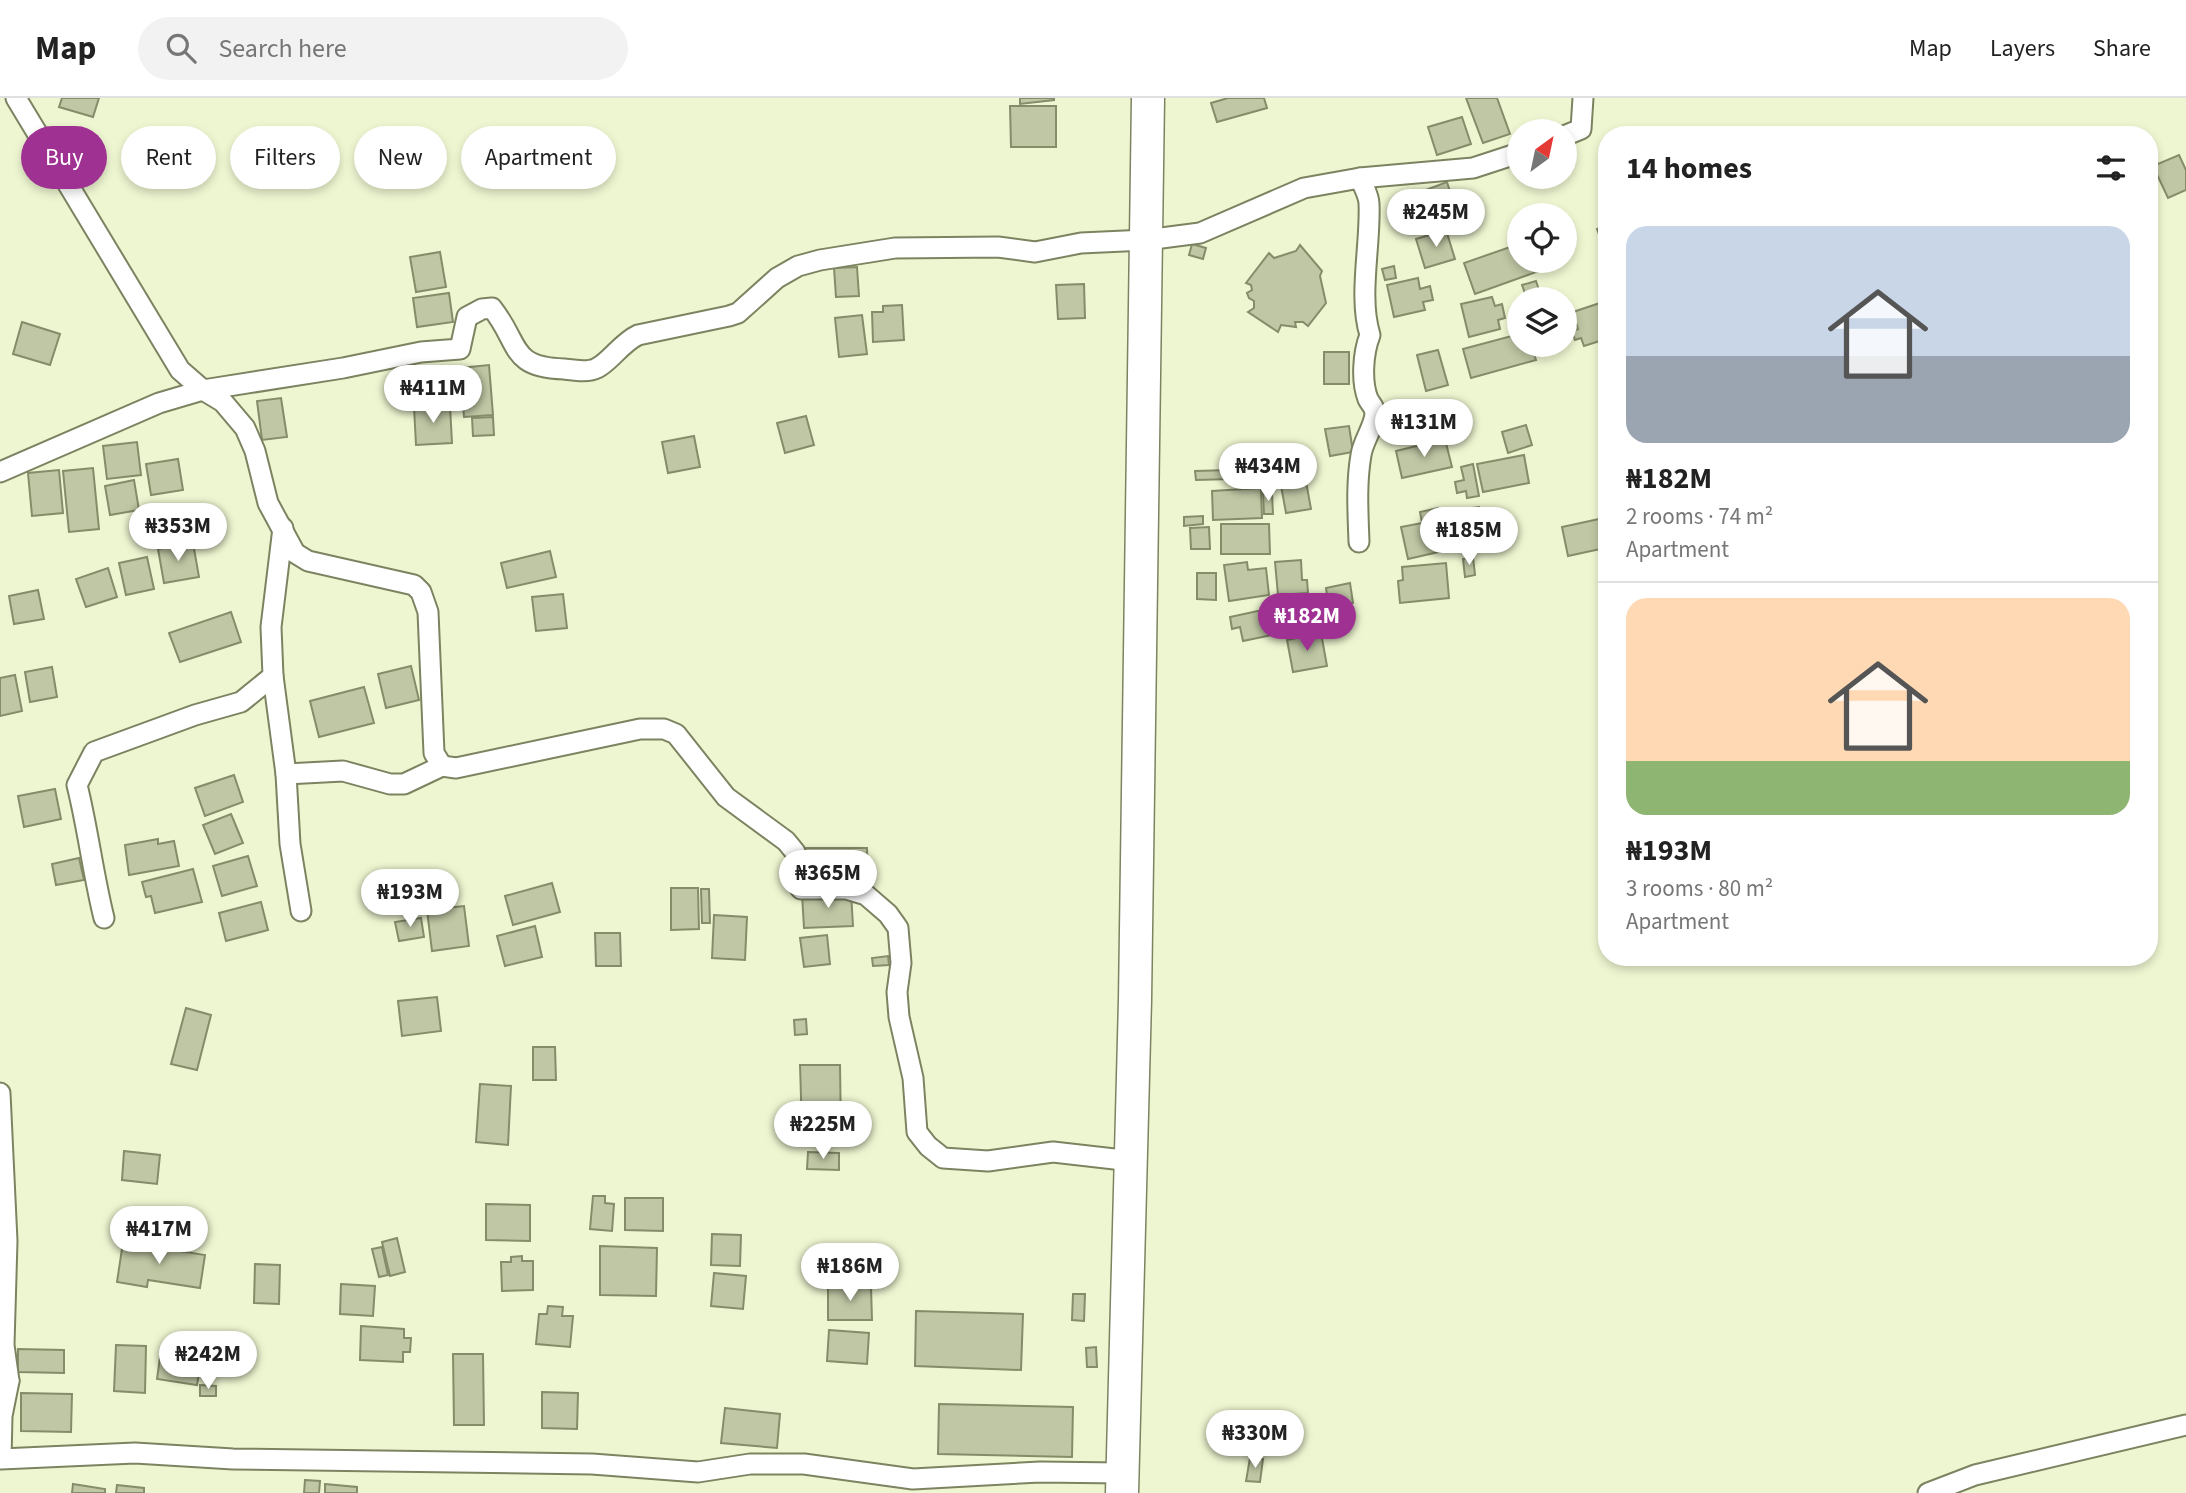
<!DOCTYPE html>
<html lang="en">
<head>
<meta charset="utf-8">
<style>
  :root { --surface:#fff; --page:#f2f2f2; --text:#222; --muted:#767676; --line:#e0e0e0; --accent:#9e3191 }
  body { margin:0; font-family:"Source Sans 3",sans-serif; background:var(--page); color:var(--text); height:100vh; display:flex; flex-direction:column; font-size:26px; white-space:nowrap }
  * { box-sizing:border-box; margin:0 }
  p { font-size:23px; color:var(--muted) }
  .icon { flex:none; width:38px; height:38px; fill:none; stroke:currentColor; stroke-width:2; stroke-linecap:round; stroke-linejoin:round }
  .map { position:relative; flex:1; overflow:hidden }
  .sheet { position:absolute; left:1598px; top:28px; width:560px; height:840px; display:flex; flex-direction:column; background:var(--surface); border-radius:28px; box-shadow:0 4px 10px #0003 }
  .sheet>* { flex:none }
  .guide { position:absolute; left:21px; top:28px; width:665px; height:63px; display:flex; gap:14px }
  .needle { width:46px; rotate:33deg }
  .buttons { position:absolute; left:1507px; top:21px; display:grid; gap:14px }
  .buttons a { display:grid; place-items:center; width:70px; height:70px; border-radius:50%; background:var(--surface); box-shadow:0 4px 10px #0003; font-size:35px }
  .price { position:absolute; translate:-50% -60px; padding:0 16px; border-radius:24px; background:#fff; color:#222; font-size:23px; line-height:46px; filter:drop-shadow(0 2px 4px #0008) }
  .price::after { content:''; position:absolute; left:50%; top:42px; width:21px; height:16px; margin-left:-10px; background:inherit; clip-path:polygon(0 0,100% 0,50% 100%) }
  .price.active { background:var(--accent); color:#fff }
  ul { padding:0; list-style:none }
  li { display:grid; align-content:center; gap:14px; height:371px; padding:0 28px }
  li+li { border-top:2px solid var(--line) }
  li span { display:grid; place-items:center; height:217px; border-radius:21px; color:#555 }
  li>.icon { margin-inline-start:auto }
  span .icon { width:126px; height:126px; fill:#fffc; stroke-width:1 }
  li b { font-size:30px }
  h2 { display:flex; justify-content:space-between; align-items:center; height:84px; padding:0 28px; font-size:30px }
  .tag { padding:0 24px; border-radius:32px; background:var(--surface); box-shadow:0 4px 10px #0003; font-size:24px; line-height:63px }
  .tag.active { background:var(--accent); color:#fff }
  header { display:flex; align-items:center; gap:42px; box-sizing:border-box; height:98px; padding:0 35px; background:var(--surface); border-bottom:2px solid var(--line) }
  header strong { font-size:33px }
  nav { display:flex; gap:38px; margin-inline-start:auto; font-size:24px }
  .search { width:490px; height:63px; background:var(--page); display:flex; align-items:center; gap:18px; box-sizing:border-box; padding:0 24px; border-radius:38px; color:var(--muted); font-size:26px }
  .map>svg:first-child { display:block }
  .building { fill:#bfc7a4; stroke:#848c6a; stroke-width:2 }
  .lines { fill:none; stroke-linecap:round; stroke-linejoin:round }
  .street-casing { stroke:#7b8361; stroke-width:23 }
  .primary-casing { stroke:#7b8361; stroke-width:35 }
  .street { stroke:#fff; stroke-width:19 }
  .primary { stroke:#fff; stroke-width:32 }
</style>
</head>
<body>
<header>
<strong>Map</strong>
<div class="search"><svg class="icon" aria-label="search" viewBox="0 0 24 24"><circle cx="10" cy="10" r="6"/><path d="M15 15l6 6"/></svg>Search here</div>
<nav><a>Map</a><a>Layers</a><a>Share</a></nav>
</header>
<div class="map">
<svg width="2186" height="1395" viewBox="0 0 2186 1395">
  <rect width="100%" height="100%" fill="#eef6d1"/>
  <g class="building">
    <polygon points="62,0 99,0 93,19 59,9"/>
    <polygon points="1020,0 1054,0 1054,2 1020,6"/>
    <polygon points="1228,0 1264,0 1267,10 1217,24 1211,5"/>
    <polygon points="1466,0 1497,0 1510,36 1483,45"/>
    <polygon points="1010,8 1056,8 1056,49 1011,49"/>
    <polygon points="1462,19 1471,46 1437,57 1428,29"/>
    <polygon points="2179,57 2186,72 2186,92 2168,100 2153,68"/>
    <polygon points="1447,84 1455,109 1447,112 1449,118 1437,122 1435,115 1428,117 1420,94"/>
    <polygon points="1606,127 1606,155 1597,131"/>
    <polygon points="1446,132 1455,161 1425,170 1416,141"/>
    <polygon points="1192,146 1206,150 1203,161 1189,157"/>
    <polygon points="1519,146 1519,163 1535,163 1539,173 1475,196 1464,165"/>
    <polygon points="1300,147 1322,173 1320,178 1326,205 1308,228 1303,224 1295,224 1296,229 1281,227 1278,234 1248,214 1254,210 1254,203 1249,200 1247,195 1252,192 1251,187 1246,185 1269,155 1274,160 1296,153"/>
    <polygon points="440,154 446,189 416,194 410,159"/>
    <polygon points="1394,168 1396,180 1385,182 1382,171"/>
    <polygon points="857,169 859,198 836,199 834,170"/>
    <polygon points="1418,180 1420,191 1430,188 1433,202 1423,204 1425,212 1394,219 1387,187"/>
    <polygon points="1536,183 1542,201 1527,201 1522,187"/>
    <polygon points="1084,186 1085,220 1058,221 1056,187"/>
    <polygon points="449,195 453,224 417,229 413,200"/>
    <polygon points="1492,199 1495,208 1502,206 1505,220 1498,222 1500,231 1469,239 1461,206"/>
    <polygon points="1606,203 1606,241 1584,248 1581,240 1575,242 1572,233 1578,231 1573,214"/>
    <polygon points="902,207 904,242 873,244 872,214 883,214 883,208"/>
    <polygon points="862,217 867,256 839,259 835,220"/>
    <polygon points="22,224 60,236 50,267 13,256"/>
    <polygon points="1519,236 1519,247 1531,247 1536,262 1471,280 1463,251"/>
    <polygon points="1438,252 1448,287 1426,293 1417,257"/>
    <rect x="1324" y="254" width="25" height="32"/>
    <polygon points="489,267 493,317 464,319 460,270"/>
    <polygon points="281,300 287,339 262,342 257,303"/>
    <polygon points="1432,303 1440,331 1391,344 1384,316"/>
    <polygon points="450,308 452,345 416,347 414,309"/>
    <polygon points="806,318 814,347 785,355 777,325"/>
    <polygon points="493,319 494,337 473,338 472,320"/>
    <polygon points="1526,327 1532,347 1508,355 1502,334"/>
    <polygon points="1349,328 1353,354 1330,358 1325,331"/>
    <polygon points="694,338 700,369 668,375 662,344"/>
    <polygon points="1445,341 1452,369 1402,380 1396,353"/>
    <polygon points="137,344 141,377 107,381 103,348"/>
    <polygon points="1524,357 1529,385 1483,394 1477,366"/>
    <polygon points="178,361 183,392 151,397 146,366"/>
    <polygon points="1473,366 1479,398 1467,400 1466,393 1457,395 1455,384 1464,382 1461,369"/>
    <polygon points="93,370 99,431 69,434 63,373"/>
    <polygon points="59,372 63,415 32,418 28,375"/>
    <polygon points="1230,372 1231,381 1196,382 1195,373"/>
    <polygon points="1305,378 1311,411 1286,415 1280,382"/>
    <polygon points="134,382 139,412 110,417 105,388"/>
    <polygon points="1261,390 1262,420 1213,422 1212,393"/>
    <polygon points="1263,395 1272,395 1273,416 1264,416"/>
    <polygon points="1479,409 1485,443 1462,447 1456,412"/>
    <polygon points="1438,410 1440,423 1449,421 1456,450 1408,461 1401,429 1422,425 1420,414"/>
    <polygon points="1203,418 1203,426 1184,428 1184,419"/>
    <polygon points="1599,421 1605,450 1568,458 1562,429"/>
    <polygon points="1221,426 1269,426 1270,456 1221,456"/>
    <polygon points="1209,429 1210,451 1191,451 1190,430"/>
    <polygon points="193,445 199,479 164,485 158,451"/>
    <polygon points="550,453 556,479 507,490 501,465"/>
    <polygon points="147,459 154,491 126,497 119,465"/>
    <polygon points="1473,459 1475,477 1465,479 1463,461"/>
    <polygon points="1301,462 1302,482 1307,482 1308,495 1278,497 1275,464"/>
    <polygon points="1247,464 1248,472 1266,470 1269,497 1229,503 1224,467"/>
    <polygon points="1446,465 1449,500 1400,505 1398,483 1403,482 1402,469"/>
    <polygon points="108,470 117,499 86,509 76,481"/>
    <polygon points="1197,475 1216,475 1216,502 1197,501"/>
    <polygon points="1350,485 1353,505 1340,507 1339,502 1328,504 1326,490"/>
    <polygon points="38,492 44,521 14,526 9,498"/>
    <polygon points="563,496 567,530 536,533 532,499"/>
    <polygon points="1312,497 1317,530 1284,534 1280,501"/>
    <polygon points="1267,511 1272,537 1243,543 1240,529 1232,531 1230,519"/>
    <polygon points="231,514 241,544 180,564 169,535"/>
    <polygon points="1321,535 1327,568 1293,574 1287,542"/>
    <polygon points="411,568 419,602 386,610 378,576"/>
    <polygon points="52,569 57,599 30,604 25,574"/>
    <polygon points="15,577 22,613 0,618 0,580"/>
    <polygon points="364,589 374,625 319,639 310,603"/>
    <polygon points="234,677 243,704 205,718 195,690"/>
    <polygon points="55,691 61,721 24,729 18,698"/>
    <polygon points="231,716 243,745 215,756 203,727"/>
    <polygon points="158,741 158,746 174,743 179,768 129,777 125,747"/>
    <polygon points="802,750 867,750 868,783 803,784"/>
    <polygon points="248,758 257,788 222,798 213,768"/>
    <polygon points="79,760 84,782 56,787 52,766"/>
    <polygon points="193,771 202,804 155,815 151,798 146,799 142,784"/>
    <polygon points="552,785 560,814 513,827 505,798"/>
    <polygon points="671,790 698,790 699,831 671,832"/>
    <polygon points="701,791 709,791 710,825 702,825"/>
    <polygon points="851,794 853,828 804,830 802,796"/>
    <polygon points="261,804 268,832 226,843 219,815"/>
    <polygon points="464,808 469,848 432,853 427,812"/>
    <polygon points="714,817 747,819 745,862 712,860"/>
    <polygon points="421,820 424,839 399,843 395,824"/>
    <polygon points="535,828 542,859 505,868 497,838"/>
    <polygon points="595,835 620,835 621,868 596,868"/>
    <polygon points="827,837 830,866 804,869 800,840"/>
    <polygon points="888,858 889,867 873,868 872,860"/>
    <polygon points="437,899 441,933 402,938 398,903"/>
    <polygon points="186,910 211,917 197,972 171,966"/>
    <polygon points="806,921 807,936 795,937 794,922"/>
    <polygon points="533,949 555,949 556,982 533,982"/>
    <polygon points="800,967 840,967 841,1031 802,1032"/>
    <polygon points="480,986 511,988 508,1047 476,1044"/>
    <polygon points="124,1053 160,1057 157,1086 122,1082"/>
    <polygon points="808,1054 839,1055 839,1072 807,1071"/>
    <polygon points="593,1098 605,1098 605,1105 614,1106 612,1133 590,1131"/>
    <polygon points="625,1100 663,1100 663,1133 625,1132"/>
    <polygon points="486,1106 530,1107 530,1143 486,1142"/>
    <polygon points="712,1136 741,1137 740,1168 711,1167"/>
    <polygon points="397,1140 405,1174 390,1178 382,1144"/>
    <polygon points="123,1144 205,1157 200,1190 148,1182 147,1189 117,1184"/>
    <polygon points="600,1148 657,1150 656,1198 600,1197"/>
    <polygon points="382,1149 388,1177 379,1179 372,1151"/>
    <polygon points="522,1158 522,1163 533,1163 533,1192 502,1193 501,1164 511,1164 511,1159"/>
    <polygon points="255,1166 280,1167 279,1206 254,1205"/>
    <polygon points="714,1175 746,1178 743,1211 711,1208"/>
    <polygon points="341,1186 375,1188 373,1218 340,1216"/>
    <polygon points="828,1188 871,1188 872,1222 828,1222"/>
    <polygon points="1073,1196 1085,1196 1084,1223 1072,1222"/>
    <polygon points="548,1208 563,1209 562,1218 573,1218 570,1249 536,1246 539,1216 547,1216"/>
    <polygon points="916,1213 1023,1216 1021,1272 915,1268"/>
    <polygon points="361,1228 404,1231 404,1240 411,1240 410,1254 403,1254 403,1264 360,1262"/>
    <polygon points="829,1232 869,1235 867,1266 827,1263"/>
    <polygon points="116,1247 146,1248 145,1295 114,1293"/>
    <polygon points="1096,1249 1097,1269 1087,1269 1086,1250"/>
    <polygon points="18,1251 64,1252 64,1275 18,1274"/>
    <polygon points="161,1252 202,1258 197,1287 157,1281"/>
    <polygon points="453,1256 483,1256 484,1327 454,1327"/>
    <polygon points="200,1287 216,1288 216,1298 200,1298"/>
    <polygon points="542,1294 578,1295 577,1331 542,1330"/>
    <polygon points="21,1295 72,1296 71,1334 21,1333"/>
    <polygon points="939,1306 1073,1309 1072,1359 938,1356"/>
    <polygon points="725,1310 780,1316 777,1350 721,1345"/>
    <polygon points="1250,1360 1263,1361 1260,1384 1246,1383"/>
    <polygon points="305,1382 320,1383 319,1395 304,1395"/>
    <polygon points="73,1386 105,1391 105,1395 72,1395"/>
    <polygon points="325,1386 357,1389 357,1395 325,1395"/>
    <polygon points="117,1387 144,1390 144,1395 116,1395"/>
  </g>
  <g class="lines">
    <defs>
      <g id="street">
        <polyline points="16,0 180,272 203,292 223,304 245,330 255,353 268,405 295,455 308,463 414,487 421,494 428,514 434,655 442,668"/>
        <polyline points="1564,38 1581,31 1583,0"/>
        <path d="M0 374 159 305 203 292 343 270 421 254 460 251 467 219 482 211 492 210C521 247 509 269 564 271 573 272 588 275 597 270 610 264 621 245 638 237L729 218 738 215 777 180 798 168 820 162 895 150 998 149 1035 154 1081 145 1146 142 1200 135 1304 90 1360 80 1473 70 1519 55"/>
        <path d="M1359 444C1358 415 1356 386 1361 357 1363 343 1374 329 1375 316 1375 309 1371 307 1368 301 1361 283 1363 255 1370 237 1358 199 1371 145 1369 106 1369 97 1363 88 1360 80"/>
        <polyline points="273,578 286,676 343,673 390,686 404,686 442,668 456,670 640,631 664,631 676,636 726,699 786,743 795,754 799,764 796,783 801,791 846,791 866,797 888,816 898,830 901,865 897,894 899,919 913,980 917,1034 928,1048 943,1060 988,1063 1053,1054 1132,1063"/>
        <polyline points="286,676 290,746 301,813"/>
        <path d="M104 820C93 776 88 731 77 687L94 654 195 617 241 604 273 578 271 529 283 430"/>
        <polyline points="0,995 7,1143 4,1247 9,1283"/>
        <polyline points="0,1278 9,1283 2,1318 1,1361 135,1355 233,1361 592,1366 698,1374 750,1366 804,1366 913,1381 1040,1374 1121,1375"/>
        <polyline points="1928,1395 1975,1377 2186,1327"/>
      </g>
      <polyline id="primary" points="1122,1395 1135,902 1148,0"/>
    </defs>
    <use href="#street" class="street-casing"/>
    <use href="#primary" class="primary-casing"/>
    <use href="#street" class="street"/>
    <use href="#primary" class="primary"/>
  </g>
</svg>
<div class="buttons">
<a><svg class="needle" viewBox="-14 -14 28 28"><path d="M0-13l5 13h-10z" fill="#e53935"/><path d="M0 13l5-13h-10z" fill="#767676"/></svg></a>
<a><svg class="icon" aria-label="locate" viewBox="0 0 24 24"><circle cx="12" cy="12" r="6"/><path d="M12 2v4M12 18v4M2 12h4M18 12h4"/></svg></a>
<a><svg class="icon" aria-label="layers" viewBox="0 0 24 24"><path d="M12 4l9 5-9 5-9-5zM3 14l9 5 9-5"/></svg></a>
</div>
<b class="price" style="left:1436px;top:151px">₦245M</b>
<b class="price" style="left:433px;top:327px">₦411M</b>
<b class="price" style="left:1424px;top:361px">₦131M</b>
<b class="price" style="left:1268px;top:405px">₦434M</b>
<b class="price" style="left:178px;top:465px">₦353M</b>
<b class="price" style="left:1469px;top:469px">₦185M</b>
<b class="price active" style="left:1307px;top:555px">₦182M</b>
<b class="price" style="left:828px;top:812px">₦365M</b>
<b class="price" style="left:410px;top:831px">₦193M</b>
<b class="price" style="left:823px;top:1063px">₦225M</b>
<b class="price" style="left:159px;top:1168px">₦417M</b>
<b class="price" style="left:850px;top:1205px">₦186M</b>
<b class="price" style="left:208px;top:1293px">₦242M</b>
<b class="price" style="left:1255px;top:1372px">₦330M</b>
<div class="guide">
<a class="tag active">Buy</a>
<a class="tag">Rent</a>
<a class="tag">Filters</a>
<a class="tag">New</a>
<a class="tag">Apartment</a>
</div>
<section class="sheet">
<h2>14 homes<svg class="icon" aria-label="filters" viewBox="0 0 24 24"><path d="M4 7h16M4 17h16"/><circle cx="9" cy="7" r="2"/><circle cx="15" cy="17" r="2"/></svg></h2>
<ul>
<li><span style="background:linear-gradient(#c9d6e8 60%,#9aa5b1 0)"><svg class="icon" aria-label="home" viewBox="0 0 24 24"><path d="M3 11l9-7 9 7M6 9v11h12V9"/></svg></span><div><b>₦182M</b><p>2 rooms · 74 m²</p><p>Apartment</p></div></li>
<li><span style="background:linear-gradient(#ffd9b3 75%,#8fb573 0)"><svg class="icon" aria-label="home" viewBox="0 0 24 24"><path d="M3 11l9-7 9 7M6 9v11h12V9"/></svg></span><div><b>₦193M</b><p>3 rooms · 80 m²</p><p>Apartment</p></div></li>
</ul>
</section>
</div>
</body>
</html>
